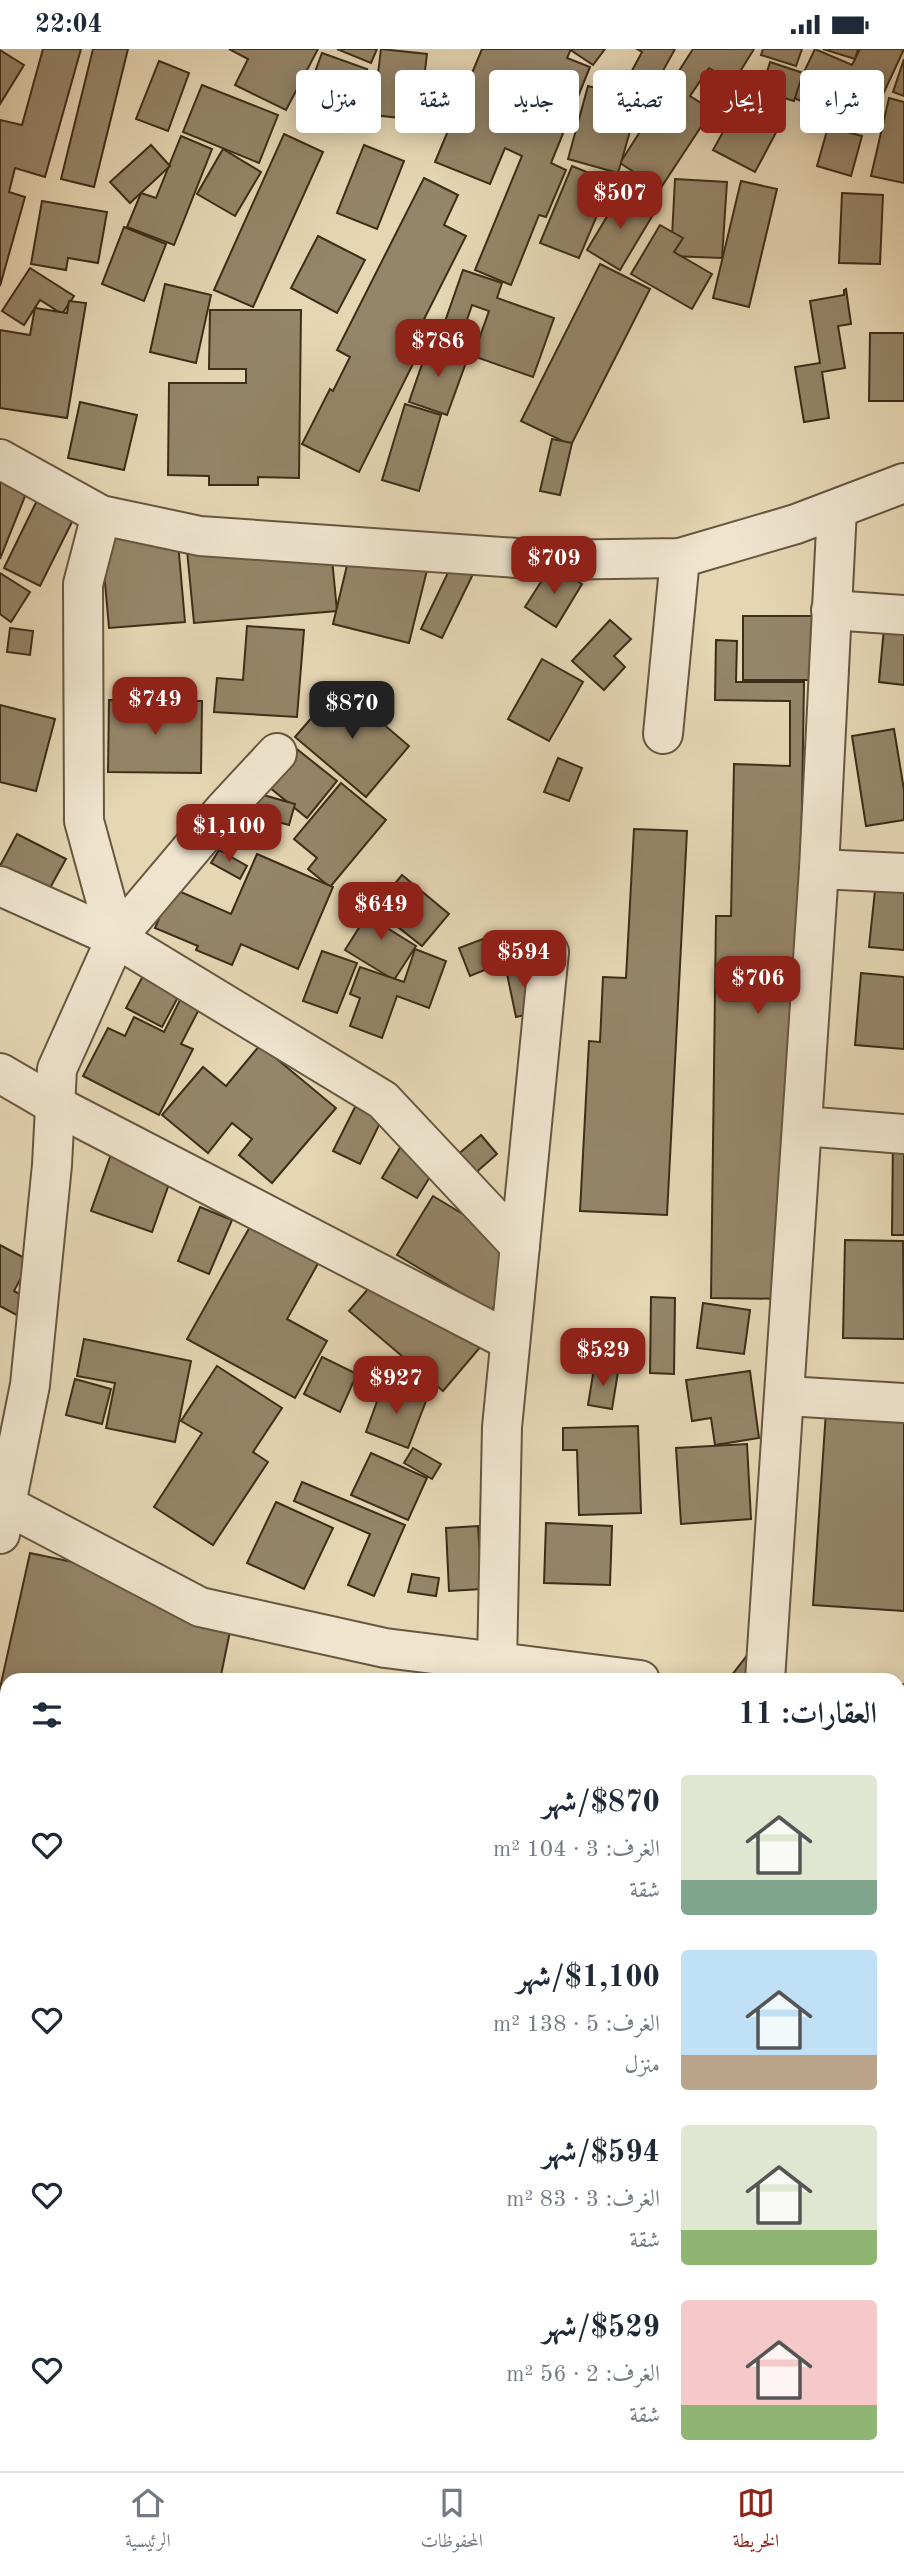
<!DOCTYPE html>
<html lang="ar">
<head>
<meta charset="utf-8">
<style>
  :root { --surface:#fff; --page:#f6f6f7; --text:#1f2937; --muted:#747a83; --line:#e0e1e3; --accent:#8f2418 }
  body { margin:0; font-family:"Old Standard TT",Amiri,serif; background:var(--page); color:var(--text); direction:rtl; height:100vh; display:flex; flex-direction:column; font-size:26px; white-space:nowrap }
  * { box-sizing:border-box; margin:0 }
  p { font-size:23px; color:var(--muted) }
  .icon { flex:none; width:38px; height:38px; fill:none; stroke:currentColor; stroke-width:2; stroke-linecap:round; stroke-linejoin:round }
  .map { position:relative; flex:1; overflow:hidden; direction:ltr }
  .details { position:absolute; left:0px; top:1624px; width:905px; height:798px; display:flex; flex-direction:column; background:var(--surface); border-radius:21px 21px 0 0; box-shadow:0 4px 18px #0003; direction:rtl }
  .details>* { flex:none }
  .guide { position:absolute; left:21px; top:21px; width:863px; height:63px; direction:rtl; display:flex; gap:14px }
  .price { position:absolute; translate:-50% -60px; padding:0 16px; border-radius:14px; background:var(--accent); color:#fff; font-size:23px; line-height:46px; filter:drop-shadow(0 2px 4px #0008) }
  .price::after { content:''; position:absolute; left:50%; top:42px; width:21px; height:16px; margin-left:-10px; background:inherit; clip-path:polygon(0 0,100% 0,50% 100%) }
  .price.selected { background:#222; color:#fff }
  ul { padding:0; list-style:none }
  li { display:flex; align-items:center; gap:21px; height:175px; padding:0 28px }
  li span { display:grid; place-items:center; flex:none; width:196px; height:140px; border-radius:7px; color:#555 }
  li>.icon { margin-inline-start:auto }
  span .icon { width:84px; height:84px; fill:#fffc; stroke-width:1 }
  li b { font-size:30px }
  h2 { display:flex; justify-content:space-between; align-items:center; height:84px; padding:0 28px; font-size:30px }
  .pill { padding:0 24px; border-radius:7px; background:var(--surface); box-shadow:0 4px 18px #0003; font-size:24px; line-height:63px }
  .pill.selected { background:var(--accent); color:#fff }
  .status { display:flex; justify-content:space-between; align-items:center; height:49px; padding:0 35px; background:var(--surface); direction:ltr }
  .status svg { height:19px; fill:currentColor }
  .tab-bar { display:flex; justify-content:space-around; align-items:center; height:98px; border-top:2px solid var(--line); background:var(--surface); font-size:19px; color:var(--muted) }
  .tab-bar a { display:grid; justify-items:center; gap:4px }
  .tab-bar .selected { color:var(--accent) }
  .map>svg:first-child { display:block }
  .building { fill:#958569; stroke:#3d2d18; stroke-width:2 }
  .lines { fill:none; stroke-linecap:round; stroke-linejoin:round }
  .minor-casing { stroke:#67573f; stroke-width:42 }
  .minor { stroke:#efe4ce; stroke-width:38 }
</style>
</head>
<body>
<div class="status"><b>22:04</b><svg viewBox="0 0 49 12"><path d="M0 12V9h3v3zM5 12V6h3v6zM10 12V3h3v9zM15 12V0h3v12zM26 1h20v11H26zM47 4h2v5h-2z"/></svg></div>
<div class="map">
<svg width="904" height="2422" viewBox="0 0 904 2422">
  <rect width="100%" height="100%" fill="#e6d6b3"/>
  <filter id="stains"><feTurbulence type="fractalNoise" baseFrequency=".00286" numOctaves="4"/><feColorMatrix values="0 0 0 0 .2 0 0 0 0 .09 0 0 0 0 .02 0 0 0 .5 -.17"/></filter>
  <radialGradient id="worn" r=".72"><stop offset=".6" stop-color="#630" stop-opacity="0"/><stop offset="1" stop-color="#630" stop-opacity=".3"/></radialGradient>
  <g class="building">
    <polygon points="43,0 81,0 45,128 15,119 9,143 25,148 0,237 0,71 22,76"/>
    <polygon points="93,0 128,0 94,138 61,130"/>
    <polygon points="229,0 318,0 286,61 235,36 248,10"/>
    <polygon points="337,0 377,0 371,14"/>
    <polygon points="381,0 427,5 419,71 373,66"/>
    <polygon points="482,0 571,0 567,9 590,18 551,114 566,121 546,168 539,166 511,236 475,221 522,107 505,99 490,135 435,113"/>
    <polygon points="569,0 605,0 593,16"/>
    <polygon points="637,0 675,0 644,56 620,44 642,3"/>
    <polygon points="693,0 754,0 733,34 709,19 690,47 712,61 660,140 620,114"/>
    <polygon points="763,0 802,0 796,17 761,6"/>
    <polygon points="815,0 852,16 860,0 904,0 866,82 792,48"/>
    <polygon points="823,0 858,0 855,10"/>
    <polygon points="0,1 24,16 0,55"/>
    <polygon points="322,4 367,20 343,83 299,66"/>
    <polygon points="904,10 904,47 893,43"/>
    <polygon points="159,12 189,24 168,82 136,70"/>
    <polygon points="770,13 803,24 794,52 761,42"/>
    <polygon points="202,36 278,66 259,114 183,83"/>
    <polygon points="588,37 639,51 618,124 568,110"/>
    <polygon points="889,49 904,53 904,134 871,127"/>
    <polygon points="739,54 780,76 755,123 713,101"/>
    <polygon points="828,78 862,87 851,127 817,117"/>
    <polygon points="284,85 323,103 253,258 214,241"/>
    <polygon points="181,87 212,100 174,196 127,178 141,144 156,149"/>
    <polygon points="151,96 170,117 130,154 110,133"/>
    <polygon points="364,96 404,112 377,180 337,164"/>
    <polygon points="223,100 261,123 235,167 197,145"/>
    <polygon points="572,117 611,133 579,209 540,194"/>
    <polygon points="424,129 458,146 444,176 466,187 415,288 424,293 359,423 302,395 330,340 333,342 350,308 337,301"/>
    <polygon points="675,130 727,133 722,209 671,207"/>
    <polygon points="741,132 777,140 749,258 713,249"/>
    <polygon points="621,144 654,164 620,221 587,201"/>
    <polygon points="842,144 883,146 880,215 839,214"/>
    <polygon points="42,152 107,163 98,214 68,209 66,221 31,215"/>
    <polygon points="660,176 683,189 674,203 712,225 692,260 631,225"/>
    <polygon points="124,178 166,195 144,252 102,235"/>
    <polygon points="318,187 365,211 337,264 291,239"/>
    <polygon points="600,215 650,240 571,396 521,372"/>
    <polygon points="30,219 74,247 62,265 40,251 24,276 2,262"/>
    <polygon points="463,221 502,234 497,249 554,269 533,328 473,307 489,262 472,256 460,291 441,284"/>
    <polygon points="165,235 211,246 196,314 150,303"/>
    <polygon points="846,240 851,275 838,277 845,319 822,323 829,369 804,373 795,318 820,314 810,252 844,246 844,241"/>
    <polygon points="69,252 86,254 67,369 0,359 0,281 30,286 35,259 67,264"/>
    <polygon points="210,261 301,261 299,429 258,428 258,436 209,436 209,427 168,426 169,334 246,334 246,320 209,320"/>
    <polygon points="870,284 904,284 904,352 869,352"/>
    <polygon points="429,295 468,308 447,366 409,353"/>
    <polygon points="80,353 137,366 124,421 68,409"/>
    <polygon points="405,355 441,366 419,442 382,431"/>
    <polygon points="552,390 572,394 560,446 540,442"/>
    <polygon points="0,414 33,427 0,510"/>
    <polygon points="44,437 81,455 40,537 4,519"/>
    <polygon points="329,478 337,562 194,574 186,491"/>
    <polygon points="177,482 185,573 109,579 101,489"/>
    <polygon points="354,487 431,505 409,594 333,575"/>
    <polygon points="454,511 475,521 442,589 421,580"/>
    <polygon points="551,517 582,535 556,578 525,558"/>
    <polygon points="0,524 30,543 11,573 0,565"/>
    <polygon points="886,557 904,559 904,636 879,633"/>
    <rect x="743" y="567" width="69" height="64"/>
    <polygon points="610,571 631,590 614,607 625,618 604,641 572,612"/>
    <polygon points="247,577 304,581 297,668 214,663 217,629 243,631"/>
    <polygon points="10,579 33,582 30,606 7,603"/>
    <polygon points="716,591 737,592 736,633 804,633 794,1250 711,1249 716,867 731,867 734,715 790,717 790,652 715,651"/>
    <polygon points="542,610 583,633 549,692 508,670"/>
    <polygon points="339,637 409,697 366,748 295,688"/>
    <polygon points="109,651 202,652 201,724 108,723"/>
    <polygon points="0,656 55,670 36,742 0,733"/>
    <polygon points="894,680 904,741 904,771 866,777 852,687"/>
    <polygon points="293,697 337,732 307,769 263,733"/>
    <polygon points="558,709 582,719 569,752 544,743"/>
    <polygon points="341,734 386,771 330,838 308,820 317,809 294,790"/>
    <polygon points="249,742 295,755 289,776 243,763"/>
    <polygon points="634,780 687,782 667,1166 580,1162 589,992 600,993 603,928 626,929"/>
    <polygon points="17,785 66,810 45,848 0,824 0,817"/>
    <polygon points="219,801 247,817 240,830 211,814"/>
    <polygon points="257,805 333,838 298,920 241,895 232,916 196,901 198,897 155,879 172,839 231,865"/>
    <polygon points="878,813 904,815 904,901 869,898"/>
    <polygon points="402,826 449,865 422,897 398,878 410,863 387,844"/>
    <polygon points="379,847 396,858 384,877 416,897 394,931 345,901"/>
    <polygon points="504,882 514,909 470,927 459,899"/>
    <polygon points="415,900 446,912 429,959 397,947 382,989 350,977 360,949 350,945 360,918 404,933"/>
    <polygon points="156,902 192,922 162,978 126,959"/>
    <polygon points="322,902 357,914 337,964 303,952"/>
    <polygon points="532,914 542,962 516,968 506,920"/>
    <polygon points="861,924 904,928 904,1000 855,996"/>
    <polygon points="189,933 208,943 181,995 193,1000 159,1066 83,1027 108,979 125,987 134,968 164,983"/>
    <polygon points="260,996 336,1059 272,1134 239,1106 252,1090 232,1074 208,1104 162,1066 203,1018 226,1037"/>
    <polygon points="356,1056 382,1070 360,1115 333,1102"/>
    <polygon points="481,1086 497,1105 473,1126 456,1107"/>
    <polygon points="893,1088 904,1088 904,1186 892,1186"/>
    <polygon points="115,1094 176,1115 152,1183 91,1162"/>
    <polygon points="401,1097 436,1118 417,1149 382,1129"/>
    <polygon points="433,1147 527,1204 491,1262 397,1206"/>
    <polygon points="200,1158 232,1171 209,1225 178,1212"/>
    <polygon points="252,1174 320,1211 287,1270 327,1292 295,1349 187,1290"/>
    <polygon points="845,1191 903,1192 904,1290 843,1289"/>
    <polygon points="0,1196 30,1212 14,1242 33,1252 24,1270 0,1257"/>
    <polygon points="394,1210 487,1290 443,1342 349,1262"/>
    <polygon points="651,1248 675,1249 674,1325 650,1324"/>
    <polygon points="703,1254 750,1261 744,1305 697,1299"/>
    <polygon points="84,1290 191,1312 175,1393 106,1379 115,1334 77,1327"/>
    <polygon points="322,1308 357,1325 340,1363 304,1345"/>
    <polygon points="217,1317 282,1359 253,1403 268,1413 213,1496 154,1458 202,1384 181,1372"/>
    <polygon points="594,1319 618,1323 612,1360 588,1356"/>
    <polygon points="750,1322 759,1389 715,1396 711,1369 692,1372 686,1331"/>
    <polygon points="75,1330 111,1340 102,1375 66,1366"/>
    <polygon points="383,1336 426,1352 408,1399 366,1383"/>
    <polygon points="827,1347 904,1352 904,1562 813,1556"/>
    <polygon points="638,1377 641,1464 579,1466 577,1401 563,1401 563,1379"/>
    <polygon points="747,1395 751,1470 681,1475 676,1399"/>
    <polygon points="413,1399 441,1415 432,1430 404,1414"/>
    <polygon points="371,1404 427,1429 408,1471 351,1446"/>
    <polygon points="302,1433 405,1476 374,1547 348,1536 370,1485 294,1452"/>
    <polygon points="276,1453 333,1479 304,1540 247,1514"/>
    <polygon points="546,1474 612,1477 610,1536 544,1534"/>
    <polygon points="478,1477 482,1540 449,1542 446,1479"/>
    <polygon points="30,1504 237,1548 220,1631 7,1631 7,1705 0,1704 0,1639"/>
    <polygon points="412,1525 439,1529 436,1547 408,1543"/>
    <polygon points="451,1602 475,1631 416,1631"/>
    <polygon points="749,1604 786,1631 728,1631"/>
    <polygon points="904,1681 904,1770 898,1776 898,1686"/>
    <polygon points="904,1830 904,1944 898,1950 898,1835"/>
    <polygon points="0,1919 7,1927 7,1950 0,1956"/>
    <polygon points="0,1961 7,1969 7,1984 0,1990"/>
    <polygon points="7,2031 7,2122 0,2114 0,2037"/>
    <polygon points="898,2046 904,2053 904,2122 898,2127"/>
    <polygon points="904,2156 904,2240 898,2234 898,2161"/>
    <polygon points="7,2205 7,2296 0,2289 0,2211"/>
    <polygon points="898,2400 904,2407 904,2422 856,2422 864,2415 898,2415"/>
    <polygon points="135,2415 203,2415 210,2422 127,2422"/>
    <polygon points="208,2415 237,2415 228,2422 213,2422"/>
    <polygon points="303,2415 379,2415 386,2422 295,2422"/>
    <polygon points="498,2415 573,2415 578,2421 504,2422"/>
    <polygon points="641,2415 654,2415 659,2422 633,2422"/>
  </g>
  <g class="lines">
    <defs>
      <g id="minor">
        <polyline points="0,410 101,466 200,487 546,511 680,509 796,475 904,434"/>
        <polyline points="831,561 904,566"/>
        <polyline points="663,685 680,509"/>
        <polyline points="819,820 904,824"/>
        <polyline points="0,837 116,889 383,1051 520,1197"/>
        <polyline points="116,889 224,761 277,704"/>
        <polyline points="0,1024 55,1056 510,1292"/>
        <polyline points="803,1077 904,1085"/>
        <polyline points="786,1347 904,1354"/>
        <polyline points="6,1456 200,1558 385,1599 640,1631"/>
        <polyline points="0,1485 30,1336 52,1116 57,1020 116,889 84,772 83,535 101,466"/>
        <polyline points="497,1614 502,1378 549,903"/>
        <polyline points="765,1631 819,820 837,460"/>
        <polyline points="898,1661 904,1655"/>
        <polyline points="0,1788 7,1796"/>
        <polyline points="0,1895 7,1889"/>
        <polyline points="898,2008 904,2002"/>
        <polyline points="0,2221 7,2214"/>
        <polyline points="898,2317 904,2323"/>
        <polyline points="0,2366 7,2373"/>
        <polyline points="898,2372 904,2366"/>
        <polyline points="48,2415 55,2422"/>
        <polyline points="126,2422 133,2415"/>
        <polyline points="467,2422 474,2415"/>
        <polyline points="844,2422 852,2415"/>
      </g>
    </defs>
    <use href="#minor" class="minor-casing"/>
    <use href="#minor" class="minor"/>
  </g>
  <rect width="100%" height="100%" filter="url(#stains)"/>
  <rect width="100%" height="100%" fill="url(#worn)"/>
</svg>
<b class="price" style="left:620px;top:182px">$507</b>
<b class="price" style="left:438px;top:330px">$786</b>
<b class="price" style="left:554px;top:547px">$709</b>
<b class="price" style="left:155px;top:688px">$749</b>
<b class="price selected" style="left:352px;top:692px">$870</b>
<b class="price" style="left:229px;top:815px">$1,100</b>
<b class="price" style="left:381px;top:893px">$649</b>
<b class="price" style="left:524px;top:941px">$594</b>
<b class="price" style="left:758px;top:967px">$706</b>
<b class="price" style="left:603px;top:1339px">$529</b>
<b class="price" style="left:396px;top:1367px">$927</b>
<div class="guide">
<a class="pill">شراء</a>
<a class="pill selected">إيجار</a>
<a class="pill">تصفية</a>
<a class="pill">جديد</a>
<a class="pill">شقة</a>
<a class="pill">منزل</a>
</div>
<section class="details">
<h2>العقارات: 11<svg class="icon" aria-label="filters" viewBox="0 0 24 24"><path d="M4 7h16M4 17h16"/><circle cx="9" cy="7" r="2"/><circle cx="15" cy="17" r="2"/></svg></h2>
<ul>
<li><span style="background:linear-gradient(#dfe7d0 75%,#7fa58c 0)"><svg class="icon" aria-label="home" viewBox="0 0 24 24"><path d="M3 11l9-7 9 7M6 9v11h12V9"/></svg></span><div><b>$870/شهر</b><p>الغرف: 3 · 104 m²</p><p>شقة</p></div><svg class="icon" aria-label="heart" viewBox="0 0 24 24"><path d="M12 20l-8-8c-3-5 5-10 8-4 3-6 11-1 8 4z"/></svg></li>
<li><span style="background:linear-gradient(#bfe0f5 75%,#b9a48a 0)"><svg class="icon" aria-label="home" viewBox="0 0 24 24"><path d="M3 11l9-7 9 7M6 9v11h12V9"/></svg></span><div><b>$1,100/شهر</b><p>الغرف: 5 · 138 m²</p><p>منزل</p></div><svg class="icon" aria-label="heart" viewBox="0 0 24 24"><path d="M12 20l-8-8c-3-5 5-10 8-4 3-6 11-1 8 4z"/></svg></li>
<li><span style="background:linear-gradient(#dfe7d0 75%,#8fb573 0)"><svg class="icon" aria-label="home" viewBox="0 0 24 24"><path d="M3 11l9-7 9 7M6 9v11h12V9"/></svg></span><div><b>$594/شهر</b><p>الغرف: 3 · 83 m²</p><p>شقة</p></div><svg class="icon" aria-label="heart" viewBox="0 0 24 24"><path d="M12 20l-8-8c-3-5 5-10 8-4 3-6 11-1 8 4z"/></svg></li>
<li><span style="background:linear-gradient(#f6c9c9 75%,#8fb573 0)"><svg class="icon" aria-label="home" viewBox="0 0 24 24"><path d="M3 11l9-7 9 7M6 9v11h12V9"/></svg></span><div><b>$529/شهر</b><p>الغرف: 2 · 56 m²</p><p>شقة</p></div><svg class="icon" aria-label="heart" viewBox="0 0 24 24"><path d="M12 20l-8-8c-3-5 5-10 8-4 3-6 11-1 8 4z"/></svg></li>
</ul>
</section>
</div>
<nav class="tab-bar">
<a class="selected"><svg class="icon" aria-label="map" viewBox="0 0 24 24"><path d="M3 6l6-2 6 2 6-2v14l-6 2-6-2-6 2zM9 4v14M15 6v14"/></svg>الخريطة</a>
<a><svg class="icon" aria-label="saved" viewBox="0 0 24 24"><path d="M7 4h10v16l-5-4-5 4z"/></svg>المحفوظات</a>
<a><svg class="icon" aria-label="home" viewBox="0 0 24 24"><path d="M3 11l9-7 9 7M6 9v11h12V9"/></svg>الرئيسية</a>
</nav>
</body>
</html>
